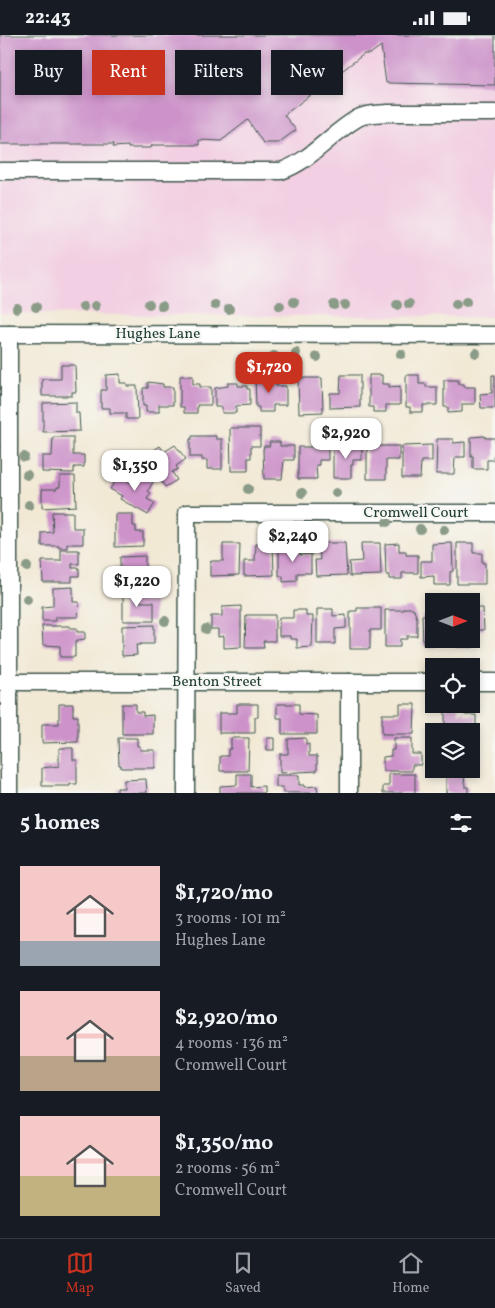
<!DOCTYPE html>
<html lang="en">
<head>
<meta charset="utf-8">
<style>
  :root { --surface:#171b24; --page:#242831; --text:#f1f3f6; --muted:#9ea1a6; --line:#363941; --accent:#c8321e }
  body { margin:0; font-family:Vollkorn,serif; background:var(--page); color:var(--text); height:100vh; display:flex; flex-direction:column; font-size:19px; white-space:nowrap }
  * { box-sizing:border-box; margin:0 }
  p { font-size:16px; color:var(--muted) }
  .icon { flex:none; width:28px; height:28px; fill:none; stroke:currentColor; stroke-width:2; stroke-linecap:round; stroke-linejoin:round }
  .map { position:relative; height:758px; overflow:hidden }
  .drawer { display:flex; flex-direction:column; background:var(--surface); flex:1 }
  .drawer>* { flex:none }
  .hud { position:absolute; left:15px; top:15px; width:465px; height:45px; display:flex; gap:10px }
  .needle { width:32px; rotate:90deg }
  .fabs { position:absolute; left:425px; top:558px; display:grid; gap:10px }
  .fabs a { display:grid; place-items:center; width:55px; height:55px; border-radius:0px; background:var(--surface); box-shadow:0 2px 8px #0003; font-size:25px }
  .price { position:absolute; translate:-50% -42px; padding:0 11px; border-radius:10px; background:#fff; color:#222; font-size:16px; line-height:32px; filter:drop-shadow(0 1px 2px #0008) }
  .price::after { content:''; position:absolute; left:50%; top:30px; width:15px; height:11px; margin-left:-8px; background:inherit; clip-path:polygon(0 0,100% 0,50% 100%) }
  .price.active { background:var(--accent); color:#fff }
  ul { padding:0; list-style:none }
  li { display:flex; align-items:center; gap:15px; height:125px; padding:0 20px }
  li span { display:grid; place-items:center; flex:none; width:140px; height:100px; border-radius:0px; color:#555 }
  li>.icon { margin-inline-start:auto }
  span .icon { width:60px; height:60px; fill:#fffc; stroke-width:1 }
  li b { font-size:21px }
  h2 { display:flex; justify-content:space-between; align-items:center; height:60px; padding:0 20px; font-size:21px }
  .tag { padding:0 18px; border-radius:0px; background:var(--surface); box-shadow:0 2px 8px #0003; font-size:18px; line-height:45px }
  .tag.active { background:var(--accent); color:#fff }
  .status { display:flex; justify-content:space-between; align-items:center; height:35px; padding:0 25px; background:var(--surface); direction:ltr }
  .status svg { height:14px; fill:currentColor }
  .tab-bar { display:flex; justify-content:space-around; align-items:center; height:70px; border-top:1px solid var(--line); background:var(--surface); font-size:14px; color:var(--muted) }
  .tab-bar a { display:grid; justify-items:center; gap:2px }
  .tab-bar .active { color:var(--accent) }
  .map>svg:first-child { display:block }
  .built { fill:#f2cfe2 }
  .building { fill:#cc92c9 }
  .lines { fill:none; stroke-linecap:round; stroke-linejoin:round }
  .minor-casing { stroke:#3f574c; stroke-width:19 }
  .minor { stroke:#fff; stroke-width:16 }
  .tree { fill:#8a9b87 }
  .labels { text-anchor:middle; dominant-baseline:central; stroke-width:4.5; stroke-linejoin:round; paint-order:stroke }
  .street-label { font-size:15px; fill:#1f3d34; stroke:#f6f6f2 }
</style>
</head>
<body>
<div class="status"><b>22:43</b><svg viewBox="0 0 49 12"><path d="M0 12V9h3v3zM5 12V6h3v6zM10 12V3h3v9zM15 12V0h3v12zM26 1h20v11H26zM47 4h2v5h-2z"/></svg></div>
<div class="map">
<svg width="495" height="758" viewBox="0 0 495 758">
  <rect width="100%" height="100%" fill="#f6f6f2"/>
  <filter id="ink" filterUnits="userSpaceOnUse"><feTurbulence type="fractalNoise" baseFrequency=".02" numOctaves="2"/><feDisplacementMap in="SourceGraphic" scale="10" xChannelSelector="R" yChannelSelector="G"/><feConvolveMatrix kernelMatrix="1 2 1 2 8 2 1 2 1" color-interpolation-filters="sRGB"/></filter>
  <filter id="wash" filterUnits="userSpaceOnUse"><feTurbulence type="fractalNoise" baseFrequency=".0096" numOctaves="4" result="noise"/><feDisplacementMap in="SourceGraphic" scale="20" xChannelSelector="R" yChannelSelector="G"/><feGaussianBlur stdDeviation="1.12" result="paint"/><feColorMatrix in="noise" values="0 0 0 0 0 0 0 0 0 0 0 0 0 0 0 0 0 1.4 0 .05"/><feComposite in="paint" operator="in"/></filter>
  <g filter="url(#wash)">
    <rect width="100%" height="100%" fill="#f2e9d5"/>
    <polygon class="built" points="0,0 495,0 495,282 0,279"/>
    <g id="blocks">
      <g class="building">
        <polygon points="0,0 495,0 495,50 386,48 381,11 370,19 364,19 284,80 296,95 278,108 263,108 248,85 221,106 199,105 199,110 152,110 151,113 128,113 128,111 113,112 114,109 0,109"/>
        <polygon points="61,330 75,330 76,357 72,357 72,361 42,361 42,344 61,344"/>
        <polygon points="120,339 120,348 127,348 127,351 137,351 138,384 126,384 126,378 110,378 110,373 101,373 101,355 106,355 106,340"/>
        <polygon points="341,340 360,340 360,372 330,373 330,358 340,358"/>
        <polygon points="369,340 382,340 382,349 389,349 389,352 400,351 400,370 386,370 386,377 373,377 373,372 369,372"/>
        <polygon points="406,340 419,340 419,349 426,349 426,352 437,352 437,370 423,370 423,377 410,377 410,372 406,372"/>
        <polygon points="492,340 495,340 495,373 481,373 480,359 492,358"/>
        <polygon points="180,341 193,341 193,349 200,349 200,352 211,352 211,370 197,370 197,378 184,378 184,372 180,372"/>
        <polygon points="255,341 269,341 269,348 276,348 276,351 286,351 286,370 273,370 273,377 259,377 259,372 256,372"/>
        <polygon points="298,343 322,343 323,377 299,378"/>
        <polygon points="444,345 458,345 458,349 464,349 464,352 475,352 475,369 462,369 462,377 448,378 448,372 444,372"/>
        <polygon points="148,347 163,349 163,352 173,352 173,370 159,370 159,377 146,377 146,371 143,371 143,353 148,353"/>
        <polygon points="228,348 238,348 238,351 247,351 247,354 250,354 250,370 236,371 236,378 222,378 222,372 215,372 215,353 228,351"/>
        <polygon points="76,367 76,378 79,378 80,396 43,397 43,368"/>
        <polygon points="230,393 260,393 260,411 251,411 251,423 248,423 248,436 231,436"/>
        <polygon points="192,401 216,401 216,404 222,404 222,434 207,434 207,425 202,425 202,422 190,422 190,404 192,404"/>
        <polygon points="485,401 485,403 495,403 495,421 493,421 494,425 487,425 487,434 473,434 473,421 471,421 471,402"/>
        <polygon points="53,402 73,402 73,420 84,420 84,432 74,432 74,438 42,437 42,421 52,421"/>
        <polygon points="437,404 453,404 453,408 465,407 465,422 455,422 454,439 436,439"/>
        <polygon points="269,407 280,407 280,411 294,411 294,425 284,425 282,444 264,444 263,415 264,411 270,411"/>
        <polygon points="316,407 328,407 328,425 319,425 319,430 316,430 317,444 298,444 298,412 316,412"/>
        <polygon points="349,408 359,408 359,411 362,411 362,425 353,425 353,430 351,430 351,443 333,443 333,412 350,412"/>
        <polygon points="175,410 186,424 176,431 178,434 172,437 177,445 165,452 148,426 152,424 148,419 160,411 164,417"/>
        <polygon points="432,410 432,426 421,426 420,443 402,443 402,411"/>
        <polygon points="367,411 399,411 399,425 386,425 386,444 367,444"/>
        <polygon points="138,437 153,447 148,456 151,458 147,464 155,468 148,480 120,464 122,461 110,454 119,440 131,448"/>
        <polygon points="60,441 75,441 76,471 42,473 42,454 57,454 57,452 60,452"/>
        <polygon points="52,477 73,477 73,493 83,493 83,509 67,509 67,513 59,513 59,511 42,511 42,498 53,497"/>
        <polygon points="115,479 133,479 133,491 136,491 136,497 143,497 143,511 115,512"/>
        <polygon points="273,508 274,540 244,541 244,526 255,526 256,509"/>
        <polygon points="319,508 345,508 347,540 316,541 315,525 320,525"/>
        <polygon points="361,508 380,508 381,540 350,541 349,527 362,526"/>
        <polygon points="399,508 399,516 406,516 406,520 418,520 418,538 402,538 402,544 389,544 389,540 386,540 385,509"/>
        <polygon points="452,508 453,536 450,537 450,550 434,550 434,541 421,542 421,526 432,526 432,509"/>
        <polygon points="457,508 473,508 473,518 482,518 482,528 485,528 485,549 457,549"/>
        <polygon points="223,509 240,509 239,540 210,541 210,526 223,526"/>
        <polygon points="279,509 293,509 293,516 300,516 300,520 311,519 311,538 297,538 297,546 283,547 283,541 279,541"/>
        <polygon points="61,515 79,515 79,529 72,529 72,533 79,533 79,541 72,541 72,547 43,547 42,526 61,526"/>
        <polygon points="145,521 145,537 154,537 154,551 134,551 134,547 116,547 116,533 120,533 120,522"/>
        <polygon points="73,552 73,567 79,567 78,582 56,582 56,586 42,586 42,572 53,571 53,553"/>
        <polygon points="123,555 136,555 136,566 141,566 141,567 154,567 154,586 123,586"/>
        <polygon points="241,571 241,612 224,613 224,601 218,602 218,594 211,594 211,581 222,581 222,572"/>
        <polygon points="357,573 381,573 381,595 370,595 370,614 350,614 350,576 357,576"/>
        <polygon points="404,573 413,573 417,583 417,601 407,601 407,604 400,604 400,612 385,612 385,575 404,575"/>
        <polygon points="471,573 483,573 484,595 473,595 473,612 456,612 456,604 471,604"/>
        <polygon points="317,574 333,574 333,581 346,580 346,593 335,594 335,609 317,609"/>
        <polygon points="293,575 306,575 306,581 313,581 312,612 297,613 297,604 290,604 290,601 279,601 279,583 293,583"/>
        <polygon points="246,580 275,580 275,606 263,606 264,613 245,613"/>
        <polygon points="422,580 434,580 434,604 441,604 441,610 423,610"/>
        <polygon points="154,590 154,609 140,609 140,610 136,610 137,620 122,621 122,591"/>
        <polygon points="42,591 70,591 70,593 77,593 77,597 85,597 85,604 77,605 77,607 75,607 75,622 60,622 60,611 43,610"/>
        <polygon points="59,669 73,669 73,681 78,681 78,707 42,708 42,689 59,689"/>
        <polygon points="122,669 136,669 136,677 143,677 143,681 153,680 153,699 122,699"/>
        <polygon points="237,669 258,669 258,682 255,682 255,698 219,698 219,678 237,678"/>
        <polygon points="277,669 299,669 299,679 317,680 317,699 282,699 282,683 277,683"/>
        <polygon points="400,669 415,669 414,699 382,699 382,679 400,679"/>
        <polygon points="445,669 458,669 458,677 465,677 465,680 476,680 476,699 471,699 471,696 445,696"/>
        <polygon points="118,703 137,703 137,711 140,711 140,715 155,715 155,733 121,733 121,730 119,730"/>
        <polygon points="231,703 249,703 248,736 220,736 220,721 228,721 228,714 231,714"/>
        <rect x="267" y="703" width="7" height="12"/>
        <polygon points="306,703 306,709 309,709 309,721 317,721 317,736 280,738 280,719 288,719 288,704"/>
        <polygon points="394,703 412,703 412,719 421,719 421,730 412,730 412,736 383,736 383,722 391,721 391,715 394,715"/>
        <polygon points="59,713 73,713 73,725 77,725 77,749 70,749 70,751 42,751 42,733 59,731"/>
        <rect x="471" y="714" width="5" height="19"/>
        <polygon points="237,739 251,739 251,752 264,751 264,758 220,758 220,751 237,750"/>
        <polygon points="389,739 415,739 415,758 383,758 383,751 389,751"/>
        <polygon points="276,740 299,740 299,750 304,750 304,752 317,751 318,758 283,758 283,752 276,752"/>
        <polygon points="446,740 464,740 465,752 468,752 468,758 446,758"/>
        <polygon points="146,744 147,758 117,758 117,753 124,753 124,745"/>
      </g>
    </g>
  </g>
  <g filter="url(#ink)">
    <use href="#blocks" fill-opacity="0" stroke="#3f574c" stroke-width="1"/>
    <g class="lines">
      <defs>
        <g id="minor">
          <path d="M0 136H281C311 126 331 98 358 83 367 78 378 79 388 78H495"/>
          <polyline points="0,299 495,300"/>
          <polyline points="0,647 434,647"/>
          <polyline points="349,647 349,758"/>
          <polyline points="471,647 495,647"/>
          <polyline points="9,758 9,299"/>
          <polyline points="186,758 187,478 495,478"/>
        </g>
      </defs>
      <use href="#minor" class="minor-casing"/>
      <use href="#minor" class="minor"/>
    </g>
    <g class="tree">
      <circle cx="294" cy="267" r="5"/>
      <circle cx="466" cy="267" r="5"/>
      <circle cx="149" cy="269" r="5"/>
      <circle cx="409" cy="269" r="5"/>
      <circle cx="456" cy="269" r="5"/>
      <circle cx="215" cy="270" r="5"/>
      <circle cx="334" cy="270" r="5"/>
      <circle cx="345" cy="270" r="5"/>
      <circle cx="397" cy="270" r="5"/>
      <circle cx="95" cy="271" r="5"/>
      <circle cx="162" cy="271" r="5"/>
      <circle cx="280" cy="271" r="5"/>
      <circle cx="36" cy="272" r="5"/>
      <circle cx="83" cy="272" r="5"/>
      <circle cx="17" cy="273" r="5"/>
      <circle cx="229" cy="274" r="5"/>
      <circle cx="296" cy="318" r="5"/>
      <circle cx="476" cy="318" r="5"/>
      <circle cx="401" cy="319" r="5"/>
      <circle cx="274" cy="321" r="5"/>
      <circle cx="317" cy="322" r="5"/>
      <circle cx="24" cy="422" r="5"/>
      <circle cx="27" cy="440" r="5"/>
      <circle cx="248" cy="454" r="5"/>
      <circle cx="302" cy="458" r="5"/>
      <circle cx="336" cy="458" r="5"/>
      <circle cx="29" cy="470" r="5"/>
      <circle cx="387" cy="487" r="5"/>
      <circle cx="420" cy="494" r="5"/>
      <circle cx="444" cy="495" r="5"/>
      <circle cx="27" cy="532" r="5"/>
      <circle cx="27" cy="564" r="5"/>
      <circle cx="165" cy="586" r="5"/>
      <circle cx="206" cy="594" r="5"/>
    </g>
  </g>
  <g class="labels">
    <g class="street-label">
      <text x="158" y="299">Hughes Lane</text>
      <text x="416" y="478">Cromwell Court</text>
      <text x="217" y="647">Benton Street</text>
    </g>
  </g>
</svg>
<div class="fabs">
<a><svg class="needle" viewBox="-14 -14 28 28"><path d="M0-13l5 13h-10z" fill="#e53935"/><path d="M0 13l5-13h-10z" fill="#9ea1a6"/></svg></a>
<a><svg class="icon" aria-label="locate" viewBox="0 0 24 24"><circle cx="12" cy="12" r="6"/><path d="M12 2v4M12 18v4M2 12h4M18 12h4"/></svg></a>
<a><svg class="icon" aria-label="layers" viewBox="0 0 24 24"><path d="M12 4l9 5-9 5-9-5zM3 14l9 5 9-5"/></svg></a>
</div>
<b class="price active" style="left:269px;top:359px">$1,720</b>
<b class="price" style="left:346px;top:425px">$2,920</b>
<b class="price" style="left:135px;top:457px">$1,350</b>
<b class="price" style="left:293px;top:528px">$2,240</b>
<b class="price" style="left:137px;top:573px">$1,220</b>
<div class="hud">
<a class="tag">Buy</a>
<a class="tag active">Rent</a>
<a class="tag">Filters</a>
<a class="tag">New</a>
</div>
</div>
<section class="drawer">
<h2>5 homes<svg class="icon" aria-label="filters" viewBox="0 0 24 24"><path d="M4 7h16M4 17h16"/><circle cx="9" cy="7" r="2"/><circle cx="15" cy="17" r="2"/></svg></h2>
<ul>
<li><span style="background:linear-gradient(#f6c9c9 75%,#9aa5b1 0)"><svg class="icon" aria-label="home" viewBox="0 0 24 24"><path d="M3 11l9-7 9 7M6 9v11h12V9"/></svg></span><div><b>$1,720/mo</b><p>3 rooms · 101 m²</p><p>Hughes Lane</p></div></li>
<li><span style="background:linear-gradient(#f6c9c9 65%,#b9a48a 0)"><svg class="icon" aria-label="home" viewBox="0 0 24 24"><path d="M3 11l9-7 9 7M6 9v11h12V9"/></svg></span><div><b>$2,920/mo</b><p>4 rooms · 136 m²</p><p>Cromwell Court</p></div></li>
<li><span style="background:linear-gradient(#f6c9c9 60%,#c2b280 0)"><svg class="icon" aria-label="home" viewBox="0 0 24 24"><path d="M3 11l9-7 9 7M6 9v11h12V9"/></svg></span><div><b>$1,350/mo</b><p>2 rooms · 56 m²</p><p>Cromwell Court</p></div></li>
</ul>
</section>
<nav class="tab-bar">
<a class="active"><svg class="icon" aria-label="map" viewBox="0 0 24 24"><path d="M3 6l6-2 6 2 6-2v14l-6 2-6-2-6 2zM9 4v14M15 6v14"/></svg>Map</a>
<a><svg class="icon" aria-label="saved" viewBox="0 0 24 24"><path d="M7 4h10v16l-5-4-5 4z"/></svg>Saved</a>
<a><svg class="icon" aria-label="home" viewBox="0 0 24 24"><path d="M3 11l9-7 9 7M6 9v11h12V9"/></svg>Home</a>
</nav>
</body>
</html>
